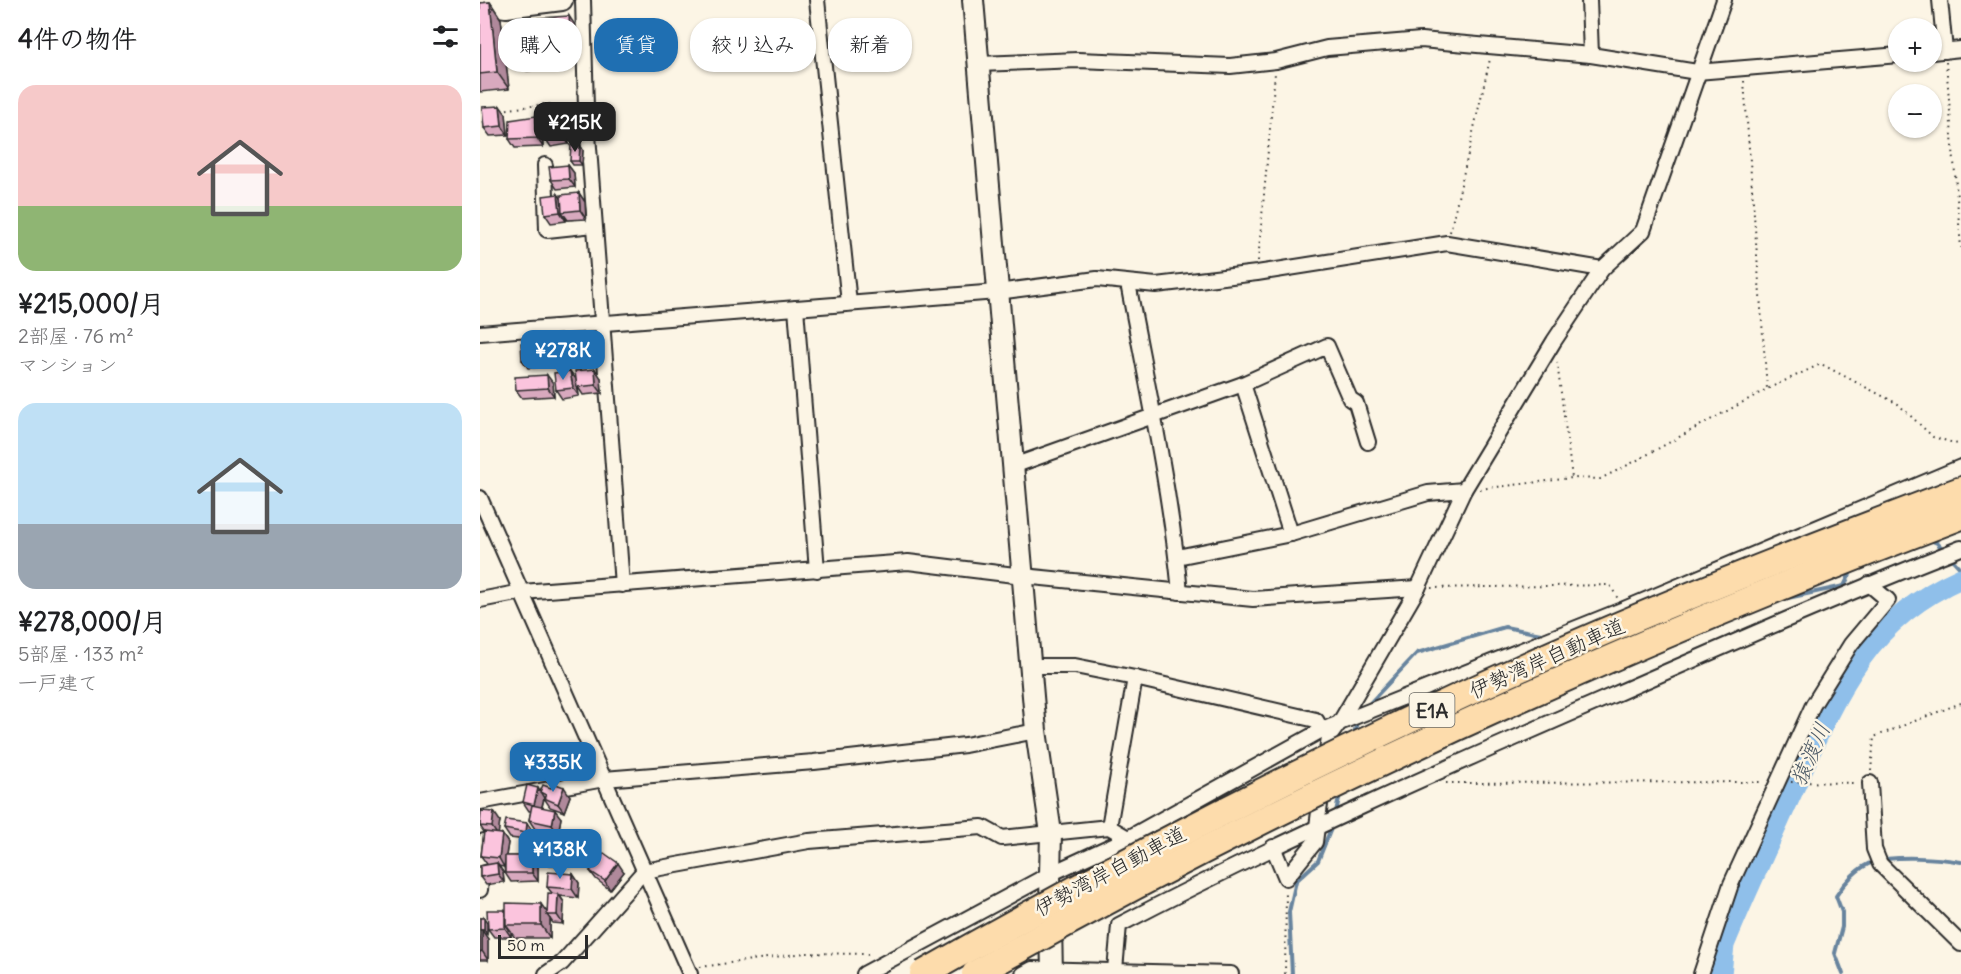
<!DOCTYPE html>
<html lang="ja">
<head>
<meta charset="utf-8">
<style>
  :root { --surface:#fff; --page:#f2f2f2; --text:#202124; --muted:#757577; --accent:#1f6fb2 }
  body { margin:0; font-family:Delius,"Klee One",sans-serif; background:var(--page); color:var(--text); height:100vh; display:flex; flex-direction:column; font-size:22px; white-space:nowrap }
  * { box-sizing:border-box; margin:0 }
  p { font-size:20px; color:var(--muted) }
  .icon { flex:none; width:33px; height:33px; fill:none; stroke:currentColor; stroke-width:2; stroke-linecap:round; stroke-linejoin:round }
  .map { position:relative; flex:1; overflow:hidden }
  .sheet { display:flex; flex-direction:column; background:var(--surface); width:480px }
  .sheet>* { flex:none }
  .top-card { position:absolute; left:18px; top:18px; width:570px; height:54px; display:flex; gap:12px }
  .fabs { position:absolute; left:1408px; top:18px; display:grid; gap:12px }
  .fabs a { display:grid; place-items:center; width:54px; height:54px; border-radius:50%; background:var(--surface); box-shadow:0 2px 4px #0004; font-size:30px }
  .scale { position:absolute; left:18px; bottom:15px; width:90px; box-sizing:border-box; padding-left:6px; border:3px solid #2b2b2b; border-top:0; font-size:16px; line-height:21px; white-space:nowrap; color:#2b2b2b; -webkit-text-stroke:4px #fcf5e5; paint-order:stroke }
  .price { position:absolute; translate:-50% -51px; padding:0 14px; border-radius:12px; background:var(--accent); color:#fff; font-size:20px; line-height:39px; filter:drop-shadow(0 2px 3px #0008) }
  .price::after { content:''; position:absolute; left:50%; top:36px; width:18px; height:14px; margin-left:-9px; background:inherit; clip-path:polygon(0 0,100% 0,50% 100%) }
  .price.current { background:#222; color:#fff }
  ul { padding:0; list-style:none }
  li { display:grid; align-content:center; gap:12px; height:318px; padding:0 18px }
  li span { display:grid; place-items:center; height:186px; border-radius:18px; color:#555 }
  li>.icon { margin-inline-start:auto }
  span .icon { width:108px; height:108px; fill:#fffc; stroke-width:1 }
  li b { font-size:26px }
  h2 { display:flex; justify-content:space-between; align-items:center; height:72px; padding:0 18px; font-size:26px }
  .tag { padding:0 21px; border-radius:24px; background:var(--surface); box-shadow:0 2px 4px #0004; font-size:21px; line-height:54px }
  .tag.current { background:var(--accent); color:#fff }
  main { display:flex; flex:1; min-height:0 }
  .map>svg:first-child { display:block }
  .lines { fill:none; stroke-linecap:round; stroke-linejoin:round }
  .stream { stroke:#67849e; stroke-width:4 }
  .river { stroke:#8fbfea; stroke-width:21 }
  .street-casing { stroke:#2b2b2b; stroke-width:18 }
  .secondary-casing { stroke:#2b2b2b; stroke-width:24 }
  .path { stroke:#2b2b2b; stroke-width:2; stroke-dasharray:1.5 4.5; stroke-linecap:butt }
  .street { stroke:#fcf5e5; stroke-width:14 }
  .secondary { stroke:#fcf5e5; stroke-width:20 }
  .highway-bridge-casing { stroke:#2b2b2b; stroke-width:30; stroke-linecap:butt }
  .highway-bridge { stroke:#fddcac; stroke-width:26 }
  .wall { fill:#d8a9be; stroke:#2b2b2b; stroke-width:1.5 }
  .shaded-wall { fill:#b0899b; stroke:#2b2b2b; stroke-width:1.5 }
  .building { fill:#fbc4dd; stroke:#2b2b2b; stroke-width:1.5 }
  .labels { text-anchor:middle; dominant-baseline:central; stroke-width:5; stroke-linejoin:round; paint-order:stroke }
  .shield { fill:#fcf5e5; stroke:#6a6863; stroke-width:1.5 }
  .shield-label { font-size:20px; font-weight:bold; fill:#2b2b2b }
  .street-label { font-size:21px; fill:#2b2b2b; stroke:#fcf5e5 }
  .water-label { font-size:22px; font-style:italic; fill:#495764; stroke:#fcf5e5 }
</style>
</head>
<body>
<main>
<section class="sheet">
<h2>4件の物件<svg class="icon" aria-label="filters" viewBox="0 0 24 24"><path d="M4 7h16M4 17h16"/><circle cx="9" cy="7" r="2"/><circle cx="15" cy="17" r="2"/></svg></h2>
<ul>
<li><span style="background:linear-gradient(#f6c9c9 65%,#8fb573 0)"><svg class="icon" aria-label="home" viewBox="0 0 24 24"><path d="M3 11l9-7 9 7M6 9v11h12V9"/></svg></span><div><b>¥215,000/月</b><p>2部屋 · 76 m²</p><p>マンション</p></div></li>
<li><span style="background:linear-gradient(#bfe0f5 65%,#9aa5b1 0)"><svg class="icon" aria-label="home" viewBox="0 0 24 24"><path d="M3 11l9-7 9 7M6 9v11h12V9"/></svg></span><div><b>¥278,000/月</b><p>5部屋 · 133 m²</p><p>一戸建て</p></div></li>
</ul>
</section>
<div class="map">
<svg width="1481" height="974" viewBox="0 0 1481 974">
  <rect width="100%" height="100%" fill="#fcf5e5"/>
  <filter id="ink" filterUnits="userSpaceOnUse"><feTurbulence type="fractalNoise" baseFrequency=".0167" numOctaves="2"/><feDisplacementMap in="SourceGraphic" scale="12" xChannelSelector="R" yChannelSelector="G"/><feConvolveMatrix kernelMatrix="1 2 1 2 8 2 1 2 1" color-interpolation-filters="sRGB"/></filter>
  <g filter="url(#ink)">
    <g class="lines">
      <g class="stream">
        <polyline points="1450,540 1457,543 1465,551"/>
        <polyline points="1470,557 1481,569"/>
        <polyline points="1303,599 1364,586 1373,568"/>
        <polyline points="888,705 937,653 1025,627 1066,635"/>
        <polyline points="874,734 878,718"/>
        <polyline points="855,816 860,794"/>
        <polyline points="812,974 809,912 816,881 838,861 852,826"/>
        <path d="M1363 974 1355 953 1362 927V912L1356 896C1364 883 1378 867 1393 862 1414 855 1459 858 1481 862"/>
      </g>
      <path class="river" d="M1241 974 1244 945C1264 896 1287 847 1309 799 1352 705 1379 623 1481 578"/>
      <defs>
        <g id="street">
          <polyline points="103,0 106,108 142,585"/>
          <polyline points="337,0 369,303"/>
          <polyline points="1109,0 1111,55"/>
          <polyline points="1460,0 1465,51"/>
          <polyline points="1452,52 1481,49"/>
          <polyline points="499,64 598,60 750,66 796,61 847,48 941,40 1111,55 1217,72 1419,55"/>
          <polyline points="65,165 67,230 114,225"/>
          <path d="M648 283C667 385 690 488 700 592"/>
          <polyline points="316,308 337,570"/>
          <polyline points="0,333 517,292 617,279 676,285 777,273 967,243 1122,269"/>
          <polyline points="763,384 811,534"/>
          <polyline points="533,466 763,384 847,346 870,399 876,403 888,442"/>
          <polyline points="0,498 210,974"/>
          <polyline points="697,557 811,534 948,493 984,490"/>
          <polyline points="0,600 42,592 428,562 543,576 773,599 938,588"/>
          <polyline points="550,666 595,666 655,678 836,720 842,730"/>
          <polyline points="845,764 849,737 860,722 938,588 984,490 1074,341 1122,269 1163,231 1244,0"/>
          <polyline points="1390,783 1394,849 1400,864 1481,944"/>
          <polyline points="0,802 124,779 334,762 485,745 556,731"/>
          <polyline points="629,827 655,678"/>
          <polyline points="793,847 806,878 835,842 842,789"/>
          <polyline points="0,890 4,841"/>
          <path d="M635 970 639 925C800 841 965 768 1131 696 1247 645 1363 594 1481 548"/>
          <polyline points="66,974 82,963 164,871 329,841 502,827 522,838 629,827 648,838 650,842"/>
          <polyline points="384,974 570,874 648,838 842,730 1144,609 1481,467"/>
          <polyline points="543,974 552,969 751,974"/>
          <polyline points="1221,974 1251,884 1333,705 1371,644 1408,600 1389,584"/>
        </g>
        <g id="secondary">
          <polyline points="493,0 556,731 571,833 570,874 572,974"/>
          <polyline points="0,3 26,7 82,0"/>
        </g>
      </defs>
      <use href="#street" class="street-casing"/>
      <use href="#secondary" class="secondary-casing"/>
      <g class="path">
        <polyline points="1466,62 1481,248"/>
        <polyline points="1264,81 1287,389"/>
        <polyline points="21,110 67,104 93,107"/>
        <polyline points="970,232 1010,59"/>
        <polyline points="778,261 795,73"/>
        <polyline points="1077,362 1092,478"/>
        <polyline points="1000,489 1092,478 1120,479 1150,464 1287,389 1341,364 1418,404 1453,437 1481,445"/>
        <polyline points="951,588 1130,585 1138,599"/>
        <polyline points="1391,771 1394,737 1481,703"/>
        <polyline points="1311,782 1377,783"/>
        <polyline points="966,783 1284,782"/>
        <polyline points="220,967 324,953 386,954 390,956"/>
        <polyline points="805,974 806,890"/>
      </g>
      <use href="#street" class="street"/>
      <use href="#secondary" class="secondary"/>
      <defs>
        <g id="highway-bridge">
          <path d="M443 974C648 857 859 749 1075 653 1208 594 1345 542 1481 490"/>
          <path d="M495 974C811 794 1142 645 1481 516"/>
        </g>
      </defs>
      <use href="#highway-bridge" class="highway-bridge-casing"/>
      <use href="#highway-bridge" class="highway-bridge"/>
    </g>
    <g class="wall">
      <polygon points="10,2 21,19 29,89 0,92 0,3"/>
      <polygon points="95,25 96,41 99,44 99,54 83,55 80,51 80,42 65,43 59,35"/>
      <polygon points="52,31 58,40 62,69 47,71 41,63"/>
      <polygon points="26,114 28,135 10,136 4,128"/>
      <polygon points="101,115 102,123 90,124 87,120"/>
      <polygon points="56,116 62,125 63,147 35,148 29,139"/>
      <polygon points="87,126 89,144 71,147 65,138"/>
      <polygon points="100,145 103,150 102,165 93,165 90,161"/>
      <polygon points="88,165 94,173 95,187 77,189 71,180"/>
      <polygon points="99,193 105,202 106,219 88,220 85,216 86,221 71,223 65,214 81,199"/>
      <polygon points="70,342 76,350 77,366 48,368 42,360"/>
      <polygon points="118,342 120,361 90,364 84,355"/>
      <polygon points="121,378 122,393 103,395 98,387 99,396 82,399 76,390 96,379"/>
      <polygon points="73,383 74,396 42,398 36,390"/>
      <polygon points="61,791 90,796 84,812 70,807 64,798 62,807 81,818 78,834 55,829 49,820 51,811 49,811 43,802"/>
      <polygon points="20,821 18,834 22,834 28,843 26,856 48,856 46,853 46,840 30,838 24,829 47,823 53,832 52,839 75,846 75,865 63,865 57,858 53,858 58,864 58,881 31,882 25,873 24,867 18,866 23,872 24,882 6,885 0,877 0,866 7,864 1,856 4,832 0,826"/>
      <polygon points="110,871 144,872 130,890 116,879"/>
      <polygon points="93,874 99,883 98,898 80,896 84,902 83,924 73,923 70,919 70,938 35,938 31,932 31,937 14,937 8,929 25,910 26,912 67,912 72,893 67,887"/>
      <polygon points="0,918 4,918 7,923 7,934 4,934 8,939 8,960 0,960"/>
    </g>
    <g class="shaded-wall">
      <polygon points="10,2 21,19 29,89 17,72"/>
      <polygon points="89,16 95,25 96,41 99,44 99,54 96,49 96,40 90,32"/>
      <polygon points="52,31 58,40 62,69 56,61"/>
      <polygon points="20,106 26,114 28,135 22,126"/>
      <polygon points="98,111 101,115 102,123 99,119"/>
      <polygon points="56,116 62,125 63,147 57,138"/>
      <polygon points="81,118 87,126 89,144 83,136"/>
      <polygon points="100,145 103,150 102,165 99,161"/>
      <polygon points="88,165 94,173 95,187 89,179"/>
      <polygon points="99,193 105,202 106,219 100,210"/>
      <polygon points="78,194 84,202 82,212 85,216 86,221 80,212"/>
      <polygon points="112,333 118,342 120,361 114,352"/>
      <polygon points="70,342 76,350 77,366 71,358"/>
      <polygon points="115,369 121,378 122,393 116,385"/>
      <polygon points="90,371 96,379 99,396 93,388"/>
      <polygon points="67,375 73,383 74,396 68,388"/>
      <polygon points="84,787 90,796 84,812 78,804"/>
      <polygon points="58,788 64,798 60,814 54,805"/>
      <polygon points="75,810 81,818 78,834 72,825"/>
      <polygon points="14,812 20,821 18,836 12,827"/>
      <polygon points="47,823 53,832 52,841 46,833"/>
      <polygon points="22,834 28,843 24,867 19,858"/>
      <polygon points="69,838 75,846 75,865 69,856"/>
      <polygon points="52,856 58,864 58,881 52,873"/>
      <polygon points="17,863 23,872 24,882 18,874"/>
      <polygon points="138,863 144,872 130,890 125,881"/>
      <polygon points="93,874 99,883 98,898 92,889"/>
      <polygon points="78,894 84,902 83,924 77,915"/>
      <polygon points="61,904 69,915 67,915 70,919 70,938 61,925"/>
      <polygon points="25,910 31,918 26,925 31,932 31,937 25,928"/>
      <polygon points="4,918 7,923 7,934 4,930"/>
      <polygon points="2,930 8,939 8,960 2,951"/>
    </g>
    <g class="building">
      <polygon points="10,2 17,72 0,74 0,3"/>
      <polygon points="89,16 90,32 59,35 58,18"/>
      <polygon points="52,31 56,61 41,63 36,33"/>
      <polygon points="96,40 96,49 80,51 79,41"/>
      <polygon points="20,106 22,126 4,128 2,107"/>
      <polygon points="86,110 98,111 99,119 87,120"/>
      <polygon points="56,116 57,138 29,139 30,120"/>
      <polygon points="81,118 83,136 65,138 63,120"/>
      <polygon points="91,145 100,145 99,161 90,161"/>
      <polygon points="88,165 89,179 71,180 69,167"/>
      <polygon points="99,193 100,210 82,212 81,195"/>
      <polygon points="78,194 80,212 65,214 63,196"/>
      <polygon points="112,333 114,352 84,355 82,337"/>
      <polygon points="70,342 71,358 42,360 41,343"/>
      <polygon points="115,369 116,385 97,387 95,371"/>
      <polygon points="90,371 93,388 76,390 74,373"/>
      <polygon points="67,375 68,388 36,390 35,377"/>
      <polygon points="73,783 84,787 78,804 64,798 66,795 60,792 63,785 71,788"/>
      <polygon points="47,785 58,788 54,805 43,802"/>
      <polygon points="52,805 75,810 72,825 49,820"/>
      <polygon points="1,811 14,812 12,827 0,826"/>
      <polygon points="26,820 47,823 46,833 24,829"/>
      <polygon points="4,832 22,834 19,858 1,856"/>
      <polygon points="56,838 69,838 69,856 57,857"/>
      <rect x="46" y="839" width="10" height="14"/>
      <polygon points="124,853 138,863 125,881 110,871"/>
      <rect x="25" y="856" width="27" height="17"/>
      <polygon points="17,863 18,874 0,877 0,866"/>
      <polygon points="68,872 93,874 92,889 67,887"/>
      <polygon points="68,893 78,894 77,915 67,915"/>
      <polygon points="26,903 61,904 61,925 26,925"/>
      <polygon points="7,910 25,910 25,928 8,929"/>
      <rect x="0" y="918" width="4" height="12"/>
      <polygon points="0,930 2,930 2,951 0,952"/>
    </g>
  </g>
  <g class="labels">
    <rect class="shield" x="929.5" y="693" width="45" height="34" rx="4.5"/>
    <g class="shield-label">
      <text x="952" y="710">E1A</text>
    </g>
    <g class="street-label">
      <text transform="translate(1067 658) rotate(-24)">伊勢湾岸自動車道</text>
      <text transform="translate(630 871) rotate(-28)">伊勢湾岸自動車道</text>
    </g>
    <g class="water-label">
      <text transform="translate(1330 754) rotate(-66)">猿渡川</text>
    </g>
  </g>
</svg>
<div class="fabs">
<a>+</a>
<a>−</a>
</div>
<div class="scale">50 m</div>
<b class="price current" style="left:95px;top:153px">¥215K</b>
<b class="price" style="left:83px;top:381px">¥278K</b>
<b class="price" style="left:73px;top:793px">¥335K</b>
<b class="price" style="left:80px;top:880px">¥138K</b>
<div class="top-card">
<a class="tag">購入</a>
<a class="tag current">賃貸</a>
<a class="tag">絞り込み</a>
<a class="tag">新着</a>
</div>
</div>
</main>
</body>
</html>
